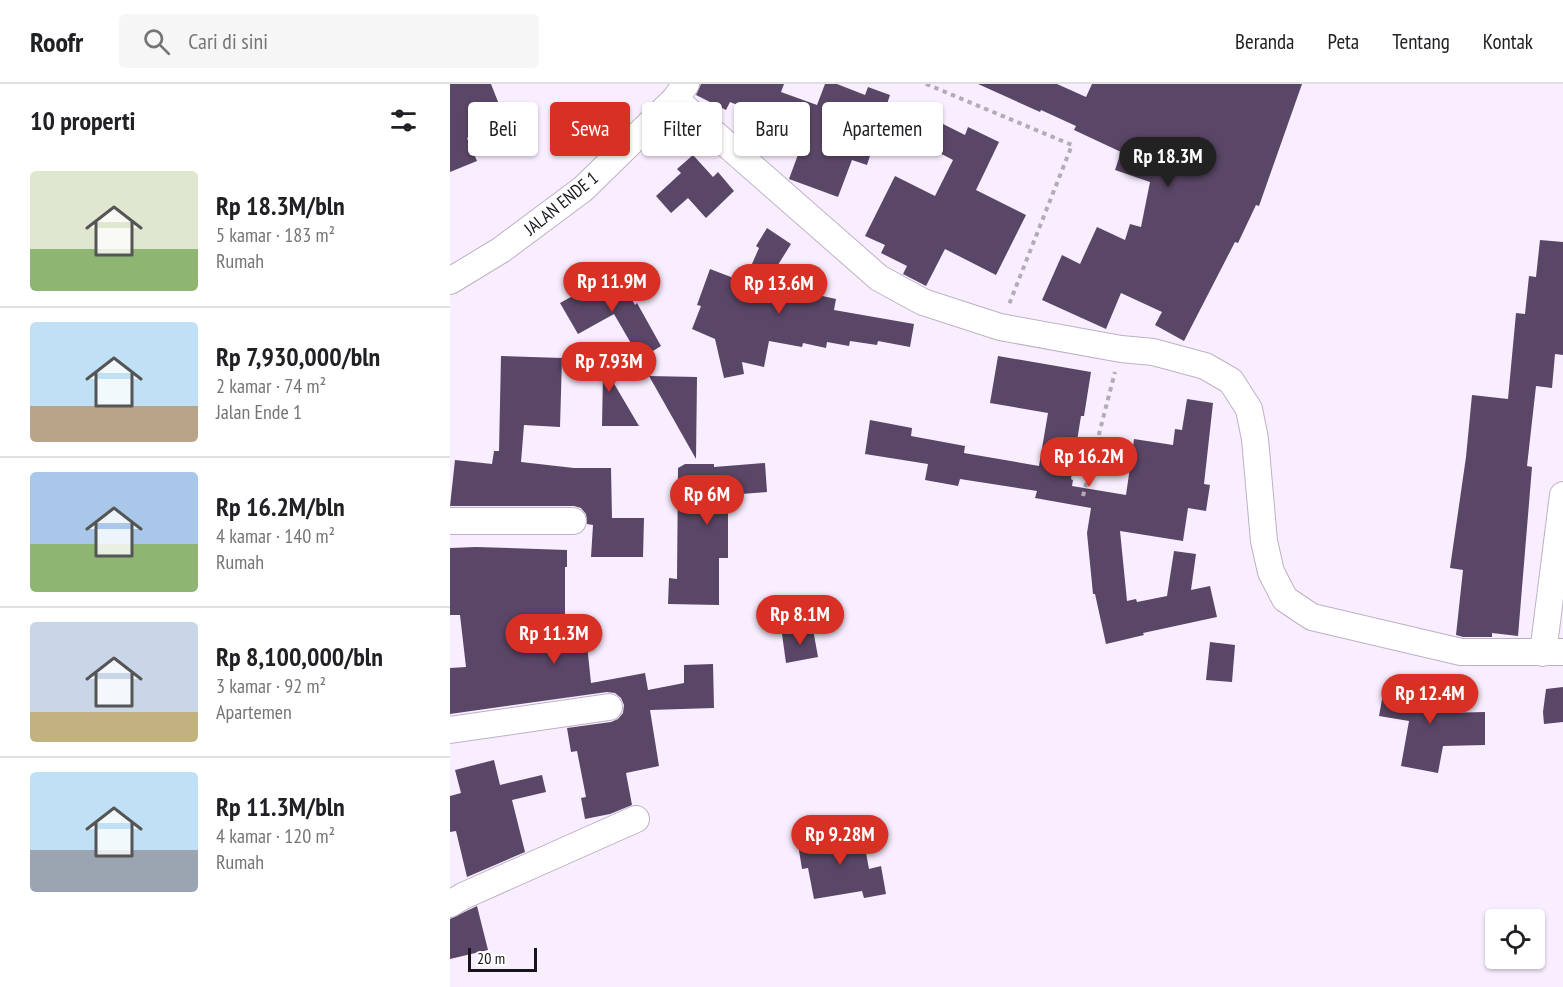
<!DOCTYPE html>
<html lang="id">
<head>
<meta charset="utf-8">
<style>
  :root { --surface:#fff; --page:#f6f6f6; --text:#202124; --muted:#757577; --line:#e0e0e0; --accent:#d93025 }
  body { margin:0; font-family:"PT Sans Narrow",sans-serif; background:var(--page); color:var(--text); height:100vh; display:flex; flex-direction:column; font-size:22px; white-space:nowrap }
  * { box-sizing:border-box; margin:0 }
  p { font-size:20px; color:var(--muted) }
  .icon { flex:none; width:33px; height:33px; fill:none; stroke:currentColor; stroke-width:2; stroke-linecap:round; stroke-linejoin:round }
  .map { position:relative; flex:1; overflow:hidden }
  .side { display:flex; flex-direction:column; background:var(--surface); width:450px }
  .side>* { flex:none }
  .guide { position:absolute; left:18px; top:18px; width:570px; height:54px; display:flex; gap:12px }
  .buttons { position:absolute; left:1035px; top:825px; display:grid; gap:12px }
  .buttons a { display:grid; place-items:center; width:60px; height:60px; border-radius:6px; background:var(--surface); box-shadow:0 2px 4px #0004; font-size:30px }
  .scale { position:absolute; left:18px; bottom:15px; width:69px; box-sizing:border-box; padding-left:6px; border:3px solid #18141b; border-top:0; font-size:16px; line-height:21px; white-space:nowrap; color:#18141b; -webkit-text-stroke:4px #fff; paint-order:stroke }
  .price { position:absolute; translate:-50% -51px; padding:0 14px; border-radius:21px; background:var(--accent); color:#fff; font-size:20px; line-height:39px; filter:drop-shadow(0 2px 3px #0008) }
  .price::after { content:''; position:absolute; left:50%; top:36px; width:18px; height:14px; margin-left:-9px; background:inherit; clip-path:polygon(0 0,100% 0,50% 100%) }
  .price.current { background:#222; color:#fff }
  ul { padding:0; list-style:none }
  li { display:flex; align-items:center; gap:18px; height:150px; padding:0 30px }
  li+li { border-top:2px solid var(--line) }
  li span { display:grid; place-items:center; flex:none; width:168px; height:120px; border-radius:6px; color:#555 }
  li>.icon { margin-inline-start:auto }
  span .icon { width:72px; height:72px; fill:#fffc; stroke-width:1 }
  li b { font-size:26px }
  h2 { display:flex; justify-content:space-between; align-items:center; height:72px; padding:0 30px; font-size:26px }
  .pill { padding:0 21px; border-radius:6px; background:var(--surface); box-shadow:0 2px 4px #0004; font-size:21px; line-height:54px }
  .pill.current { background:var(--accent); color:#fff }
  header { display:flex; align-items:center; gap:36px; box-sizing:border-box; height:84px; padding:0 30px; background:var(--surface); border-bottom:2px solid var(--line) }
  header strong { font-size:28px }
  nav { display:flex; gap:33px; margin-inline-start:auto; font-size:21px }
  .search { width:420px; height:54px; background:var(--page); display:flex; align-items:center; gap:15px; box-sizing:border-box; padding:0 21px; border-radius:6px; color:var(--muted); font-size:22px }
  main { display:flex; flex:1; min-height:0 }
  .map>svg:first-child { display:block }
  .building { fill:#5a4666 }
  .lines { fill:none; stroke-linecap:round; stroke-linejoin:round }
  .minor-casing { stroke:#bdb1c5; stroke-width:28 }
  .path { stroke:#b4abb9; stroke-width:4; stroke-dasharray:4.5 4.5; stroke-linecap:butt }
  .minor { stroke:#fff; stroke-width:26 }
  .labels { text-anchor:middle; dominant-baseline:central; stroke-width:6; stroke-linejoin:round; paint-order:stroke }
  .street-label { font-size:18px; fill:#18141b; stroke:#fff }
</style>
</head>
<body>
<header>
<strong>Roofr</strong>
<div class="search"><svg class="icon" aria-label="search" viewBox="0 0 24 24"><circle cx="10" cy="10" r="6"/><path d="M15 15l6 6"/></svg>Cari di sini</div>
<nav><a>Beranda</a><a>Peta</a><a>Tentang</a><a>Kontak</a></nav>
</header>
<main>
<section class="side">
<h2>10 properti<svg class="icon" aria-label="filters" viewBox="0 0 24 24"><path d="M4 7h16M4 17h16"/><circle cx="9" cy="7" r="2"/><circle cx="15" cy="17" r="2"/></svg></h2>
<ul>
<li><span style="background:linear-gradient(#dfe7d0 65%,#8fb573 0)"><svg class="icon" aria-label="home" viewBox="0 0 24 24"><path d="M3 11l9-7 9 7M6 9v11h12V9"/></svg></span><div><b>Rp 18.3M/bln</b><p>5 kamar · 183 m²</p><p>Rumah</p></div></li>
<li><span style="background:linear-gradient(#bfe0f5 70%,#b9a48a 0)"><svg class="icon" aria-label="home" viewBox="0 0 24 24"><path d="M3 11l9-7 9 7M6 9v11h12V9"/></svg></span><div><b>Rp 7,930,000/bln</b><p>2 kamar · 74 m²</p><p>Jalan Ende 1</p></div></li>
<li><span style="background:linear-gradient(#a9c7e8 60%,#8fb573 0)"><svg class="icon" aria-label="home" viewBox="0 0 24 24"><path d="M3 11l9-7 9 7M6 9v11h12V9"/></svg></span><div><b>Rp 16.2M/bln</b><p>4 kamar · 140 m²</p><p>Rumah</p></div></li>
<li><span style="background:linear-gradient(#c9d6e8 75%,#c2b280 0)"><svg class="icon" aria-label="home" viewBox="0 0 24 24"><path d="M3 11l9-7 9 7M6 9v11h12V9"/></svg></span><div><b>Rp 8,100,000/bln</b><p>3 kamar · 92 m²</p><p>Apartemen</p></div></li>
<li><span style="background:linear-gradient(#bfe0f5 65%,#9aa5b1 0)"><svg class="icon" aria-label="home" viewBox="0 0 24 24"><path d="M3 11l9-7 9 7M6 9v11h12V9"/></svg></span><div><b>Rp 11.3M/bln</b><p>4 kamar · 120 m²</p><p>Rumah</p></div></li>
</ul>
</section>
<div class="map">
<svg width="1113" height="903" viewBox="0 0 1113 903">
  <rect width="100%" height="100%" fill="#f9eeff"/>
  <g class="building">
    <polygon points="0,0 41,0 56,38 17,54 27,77 0,88"/>
    <polygon points="251,0 334,0 331,8 367,21 375,0 387,0 415,11 418,3 440,11 417,81 402,76 388,113 339,95 356,49 280,18 276,26 246,11"/>
    <polygon points="528,0 607,0 636,13 642,0 852,0 809,122 806,121 788,159 785,158 734,257 705,241 712,228 671,209 656,245 592,216 612,171 630,180 647,143 675,156 680,140 691,143 700,98 665,86 671,68 624,46 626,42 591,26 590,28"/>
    <polygon points="475,31 515,51 518,43 549,58 526,106 576,131 546,191 495,165 476,202 453,190 457,182 431,169 435,161 415,152 445,92 485,112 503,76 463,55"/>
    <polygon points="243,71 263,93 268,88 284,107 256,134 238,114 221,129 206,112 231,89 227,85"/>
    <polygon points="317,144 341,160 326,184 329,185 323,201 386,215 384,226 464,240 460,263 428,257 427,261 400,257 399,262 377,258 376,264 353,259 352,263 319,257 314,283 292,278 294,290 274,294 265,255 242,245 251,222 247,221 260,185 294,198 309,164 306,162"/>
    <polygon points="1090,156 1113,158 1113,271 1105,270 1102,304 1086,302 1077,382 1082,383 1068,552 1042,549 1042,553 1013,553 1006,551 1013,486 1000,484 1016,373 1022,311 1058,315 1066,229 1075,230 1079,192 1086,193"/>
    <polygon points="166,188 185,221 187,219 211,262 190,275 164,230 128,250 110,219"/>
    <polygon points="51,272 112,274 110,343 74,341 71,378 124,384 161,384 162,434 194,434 193,473 141,473 143,441 137,440 136,430 131,424 124,422 0,422 5,376 42,380 44,367 49,367"/>
    <polygon points="548,272 641,288 634,332 631,332 621,395 623,396 622,402 676,411 684,355 723,361 725,345 732,346 737,315 763,319 754,400 760,401 756,427 738,424 733,457 670,447 677,517 686,515 687,518 717,512 724,467 746,470 741,506 760,502 767,533 693,549 694,551 656,560 645,510 643,510 637,449 641,424 585,414 587,407 510,395 508,402 475,396 478,380 415,370 420,336 462,344 461,352 515,362 514,369 589,382 598,329 540,319"/>
    <polygon points="126,274 174,276 156,286 189,342 152,342 153,288 138,296"/>
    <polygon points="199,292 247,293 246,375"/>
    <polygon points="315,379 317,408 278,411 278,474 269,474 269,521 218,520 219,494 227,495 228,384 235,380 264,380 264,383"/>
    <polygon points="26,463 117,466 117,483 115,483 115,534 134,532 141,599 195,589 198,606 234,599 234,581 263,580 264,624 200,626 209,682 176,689 182,721 160,730 135,735 131,714 136,713 127,667 121,668 117,644 161,638 168,635 173,629 174,621 171,614 165,609 157,608 0,630 0,584 16,583 10,531 0,531 0,464"/>
    <polygon points="363,545 368,573 336,579 332,550"/>
    <polygon points="760,558 785,561 782,598 756,596"/>
    <polygon points="935,599 998,610 995,629 1035,628 1035,661 993,662 988,689 951,682 959,637 929,632"/>
    <polygon points="1113,603 1113,638 1094,640 1093,628 1096,605"/>
    <polygon points="44,676 50,701 92,691 96,708 62,716 75,768 17,793 6,747 0,748 0,712 11,709 5,686"/>
    <polygon points="412,747 419,785 431,782 436,810 414,814 412,807 364,815 358,784 352,785 347,754 372,749 373,754"/>
    <polygon points="27,822 38,866 0,875 0,835"/>
  </g>
  <g class="lines">
    <defs>
      <g id="minor">
        <polyline points="225,15 429,194 473,218 550,243 671,265 703,268 755,282 781,297 799,325 805,355 814,457 821,488 835,515 862,533 1011,568 1113,568"/>
        <polyline points="0,197 51,166 133,105 225,15 236,0"/>
        <polyline points="0,437 123,437"/>
        <polyline points="1093,569 1113,411"/>
        <polyline points="0,646 159,623"/>
        <polyline points="0,820 13,812 186,735"/>
      </g>
    </defs>
    <use href="#minor" class="minor-casing"/>
    <g class="path">
      <polyline points="476,0 622,61 558,223"/>
      <polyline points="633,412 665,288"/>
    </g>
    <use href="#minor" class="minor"/>
  </g>
  <g class="labels">
    <g class="street-label">
      <text transform="translate(111 119) rotate(-39)">JALAN ENDE 1</text>
    </g>
  </g>
</svg>
<div class="buttons">
<a><svg class="icon" aria-label="locate" viewBox="0 0 24 24"><circle cx="12" cy="12" r="6"/><path d="M12 2v4M12 18v4M2 12h4M18 12h4"/></svg></a>
</div>
<div class="scale">20 m</div>
<b class="price current" style="left:718px;top:104px">Rp 18.3M</b>
<b class="price" style="left:162px;top:229px">Rp 11.9M</b>
<b class="price" style="left:329px;top:231px">Rp 13.6M</b>
<b class="price" style="left:159px;top:309px">Rp 7.93M</b>
<b class="price" style="left:639px;top:404px">Rp 16.2M</b>
<b class="price" style="left:257px;top:442px">Rp 6M</b>
<b class="price" style="left:350px;top:562px">Rp 8.1M</b>
<b class="price" style="left:104px;top:581px">Rp 11.3M</b>
<b class="price" style="left:980px;top:641px">Rp 12.4M</b>
<b class="price" style="left:390px;top:782px">Rp 9.28M</b>
<div class="guide">
<a class="pill">Beli</a>
<a class="pill current">Sewa</a>
<a class="pill">Filter</a>
<a class="pill">Baru</a>
<a class="pill">Apartemen</a>
</div>
</div>
</main>
</body>
</html>
